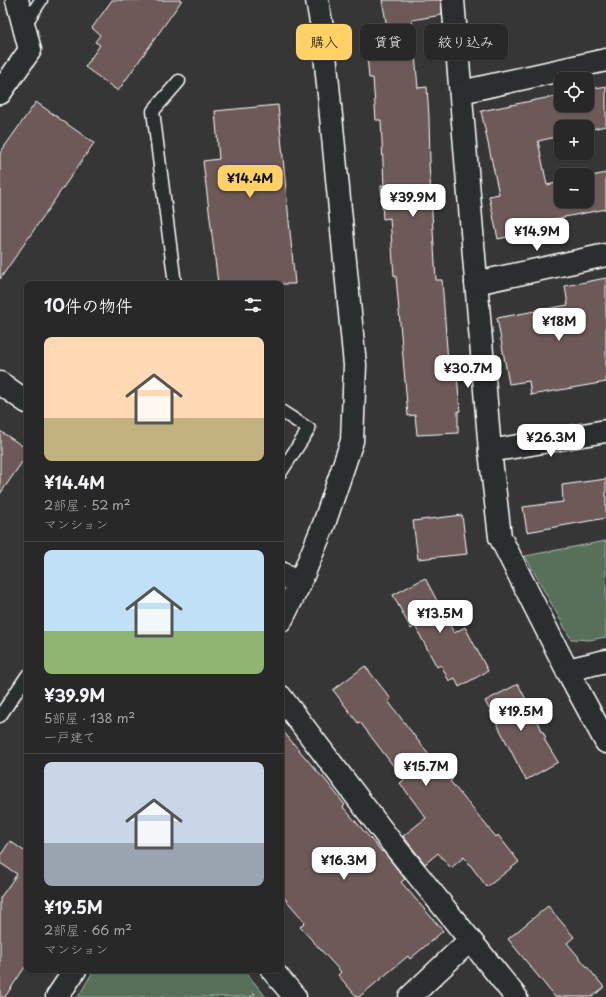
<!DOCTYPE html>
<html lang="ja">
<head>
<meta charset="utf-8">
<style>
  :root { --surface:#292829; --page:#313031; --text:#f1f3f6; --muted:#a5a6a8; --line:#454446; --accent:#ffd166 }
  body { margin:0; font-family:"Playpen Sans","Klee One",sans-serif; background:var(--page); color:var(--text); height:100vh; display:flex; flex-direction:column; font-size:15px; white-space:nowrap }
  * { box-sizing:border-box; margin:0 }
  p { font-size:13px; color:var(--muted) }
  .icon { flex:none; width:22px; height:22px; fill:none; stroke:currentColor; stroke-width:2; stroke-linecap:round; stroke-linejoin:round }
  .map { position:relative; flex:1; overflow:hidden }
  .side { position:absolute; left:24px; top:281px; width:260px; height:692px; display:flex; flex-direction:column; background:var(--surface); border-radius:8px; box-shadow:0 1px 3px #0004,0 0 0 1px var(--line) }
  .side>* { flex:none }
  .hud { position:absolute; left:296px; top:24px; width:250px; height:36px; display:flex; gap:8px }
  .tools { position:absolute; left:554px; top:72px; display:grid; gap:8px }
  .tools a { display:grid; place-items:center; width:40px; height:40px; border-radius:8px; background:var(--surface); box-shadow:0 1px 3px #0004,0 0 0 1px var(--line); font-size:20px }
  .price { position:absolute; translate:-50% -34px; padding:0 9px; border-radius:8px; background:#fff; color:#222; font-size:13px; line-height:26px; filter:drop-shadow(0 1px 2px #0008) }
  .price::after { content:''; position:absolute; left:50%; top:24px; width:12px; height:9px; margin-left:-6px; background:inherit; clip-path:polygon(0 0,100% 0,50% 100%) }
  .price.active { background:var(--accent); color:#111 }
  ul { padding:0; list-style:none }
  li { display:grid; align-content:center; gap:8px; height:212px; padding:0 20px }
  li+li { border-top:1px solid var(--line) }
  li span { display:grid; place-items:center; height:124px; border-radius:8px; color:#555 }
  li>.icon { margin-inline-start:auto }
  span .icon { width:72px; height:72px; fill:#fffc; stroke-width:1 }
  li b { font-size:17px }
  h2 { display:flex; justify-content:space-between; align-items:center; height:48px; padding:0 20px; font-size:17px }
  .tag { padding:0 14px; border-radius:8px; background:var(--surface); box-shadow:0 1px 3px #0004,0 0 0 1px var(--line); font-size:14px; line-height:36px }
  .tag.active { background:var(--accent); color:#111 }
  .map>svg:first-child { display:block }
  .green { fill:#596f5a; stroke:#acb7ac }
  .building { fill:#6d5a59; stroke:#fff }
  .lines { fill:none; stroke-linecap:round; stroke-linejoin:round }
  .service-casing { stroke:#fff; stroke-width:15 }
  .minor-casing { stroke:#fff; stroke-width:25 }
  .tertiary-casing { stroke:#fff; stroke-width:25 }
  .path { stroke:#fff; stroke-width:2.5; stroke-dasharray:1 3; stroke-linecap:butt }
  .service { stroke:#2a2d2e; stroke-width:12 }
  .minor { stroke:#2a2d2e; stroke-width:22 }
  .tertiary { stroke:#2a2d2e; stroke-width:22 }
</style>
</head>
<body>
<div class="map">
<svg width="606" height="997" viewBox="0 0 606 997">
  <rect width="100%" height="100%" fill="#373637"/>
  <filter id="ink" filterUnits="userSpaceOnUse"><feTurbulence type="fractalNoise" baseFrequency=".025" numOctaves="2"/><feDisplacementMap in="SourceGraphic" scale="8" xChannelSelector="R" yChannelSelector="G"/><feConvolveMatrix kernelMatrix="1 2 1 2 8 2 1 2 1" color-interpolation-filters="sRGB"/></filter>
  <g filter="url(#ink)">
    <g class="green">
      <polygon points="606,541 606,637 589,640 571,639 525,556"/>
      <polygon points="94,970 244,970 266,997 78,997"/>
    </g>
    <g class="building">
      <polygon points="112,0 182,0 118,91 85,67 100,45 95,42 100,35 92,28"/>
      <polygon points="382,0 441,0 442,15 412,20 418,88 427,87 429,117 430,163 429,163 436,280 442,280 449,376 457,375 460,411 458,411 458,433 417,435 415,415 408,416 396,276 394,276 390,218 383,219 381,186 384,185 381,120 376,120 373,78 369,78 366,45 390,43"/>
      <polygon points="606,86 606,126 587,130 587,127 561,127 561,136 538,141 547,185 561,182 561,201 587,201 587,177 606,173 606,209 544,221 545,229 498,239 489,196 499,194 481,111 561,95 561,105 587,105 587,90"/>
      <polygon points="36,102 94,143 0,279 0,153"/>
      <polygon points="278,105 295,284 218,284 203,161 219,159 215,111"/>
      <polygon points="606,278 606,382 531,395 529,381 509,384 497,318 568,305 565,286"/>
      <polygon points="0,431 27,449 27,455 0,494"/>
      <polygon points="606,479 606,518 527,532 523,507 563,502 562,485"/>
      <polygon points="462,515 467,554 418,559 413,521"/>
      <polygon points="425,578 454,633 465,627 488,671 459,687 455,678 449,681 441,665 437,667 415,626 411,629 393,595"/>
      <polygon points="365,666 391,699 388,701 432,759 436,755 453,779 450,781 496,837 498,835 519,862 487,887 464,857 451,868 438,853 425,864 403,836 426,818 400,783 404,780 360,722 358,723 333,690"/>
      <polygon points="518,684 546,738 544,739 558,762 526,780 485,701"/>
      <polygon points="281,729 322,777 323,777 345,805 343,807 382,852 383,851 405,879 401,882 443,931 410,959 408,956 359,997 357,997 338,975 341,972 300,927 305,922 281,894"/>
      <polygon points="10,841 27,853 27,964 5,997 0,997 0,898 17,874 0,863 0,856"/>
      <polygon points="548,906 574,937 567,943 604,987 592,997 555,997 508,939"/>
    </g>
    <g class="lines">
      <defs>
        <g id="service">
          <polyline points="24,26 41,0"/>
          <polyline points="175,284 153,111 179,81"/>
          <polyline points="281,411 309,429 281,472"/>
          <polyline points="0,716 27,676"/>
        </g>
        <g id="minor">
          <polyline points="453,0 490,451 500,537 567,670 606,742"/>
          <polyline points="461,92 606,60"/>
          <polyline points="0,93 30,50 17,0"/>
          <polyline points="476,283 606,255"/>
          <polyline points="0,383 27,402"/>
          <polyline points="490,451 606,431"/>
          <polyline points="281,573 299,585"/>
          <polyline points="567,670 606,661"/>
          <polyline points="281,697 388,838 516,997"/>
          <polyline points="272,970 295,997"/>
          <polyline points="410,997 470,940"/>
        </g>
        <g id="tertiary">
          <polyline points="281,621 299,585 324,524 352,441 355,365 323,33 317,0"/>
          <polyline points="57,997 75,970"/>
        </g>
      </defs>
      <use href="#service" class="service-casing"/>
      <use href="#minor" class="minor-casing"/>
      <use href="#tertiary" class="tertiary-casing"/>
      <polyline class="path" points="251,997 256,992"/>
      <use href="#service" class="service"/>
      <use href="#minor" class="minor"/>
      <use href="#tertiary" class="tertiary"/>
    </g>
  </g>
</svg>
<div class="tools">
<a><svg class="icon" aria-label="locate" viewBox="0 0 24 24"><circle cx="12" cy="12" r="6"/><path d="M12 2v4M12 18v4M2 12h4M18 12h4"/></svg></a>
<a>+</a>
<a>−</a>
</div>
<b class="price active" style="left:250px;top:199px">¥14.4M</b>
<b class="price" style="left:413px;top:218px">¥39.9M</b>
<b class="price" style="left:537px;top:252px">¥14.9M</b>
<b class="price" style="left:559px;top:342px">¥18M</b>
<b class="price" style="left:468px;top:389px">¥30.7M</b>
<b class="price" style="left:551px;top:458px">¥26.3M</b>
<b class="price" style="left:440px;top:634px">¥13.5M</b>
<b class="price" style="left:521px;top:732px">¥19.5M</b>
<b class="price" style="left:426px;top:787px">¥15.7M</b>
<b class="price" style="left:344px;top:881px">¥16.3M</b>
<div class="hud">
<a class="tag active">購入</a>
<a class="tag">賃貸</a>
<a class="tag">絞り込み</a>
</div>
<section class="side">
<h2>10件の物件<svg class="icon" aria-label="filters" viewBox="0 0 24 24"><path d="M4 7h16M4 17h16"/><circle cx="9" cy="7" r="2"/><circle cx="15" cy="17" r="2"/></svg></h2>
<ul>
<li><span style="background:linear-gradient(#ffd9b3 65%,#c2b280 0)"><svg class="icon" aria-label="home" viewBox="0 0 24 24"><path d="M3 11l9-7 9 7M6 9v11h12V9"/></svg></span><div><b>¥14.4M</b><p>2部屋 · 52 m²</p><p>マンション</p></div></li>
<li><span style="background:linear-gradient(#bfe0f5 65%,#8fb573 0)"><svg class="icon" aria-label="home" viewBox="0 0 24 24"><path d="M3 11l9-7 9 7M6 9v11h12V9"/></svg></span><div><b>¥39.9M</b><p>5部屋 · 138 m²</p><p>一戸建て</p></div></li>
<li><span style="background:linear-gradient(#c9d6e8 65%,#9aa5b1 0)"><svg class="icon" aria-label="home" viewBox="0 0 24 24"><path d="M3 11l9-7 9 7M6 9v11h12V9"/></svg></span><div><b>¥19.5M</b><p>2部屋 · 66 m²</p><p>マンション</p></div></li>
</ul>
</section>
</div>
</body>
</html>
